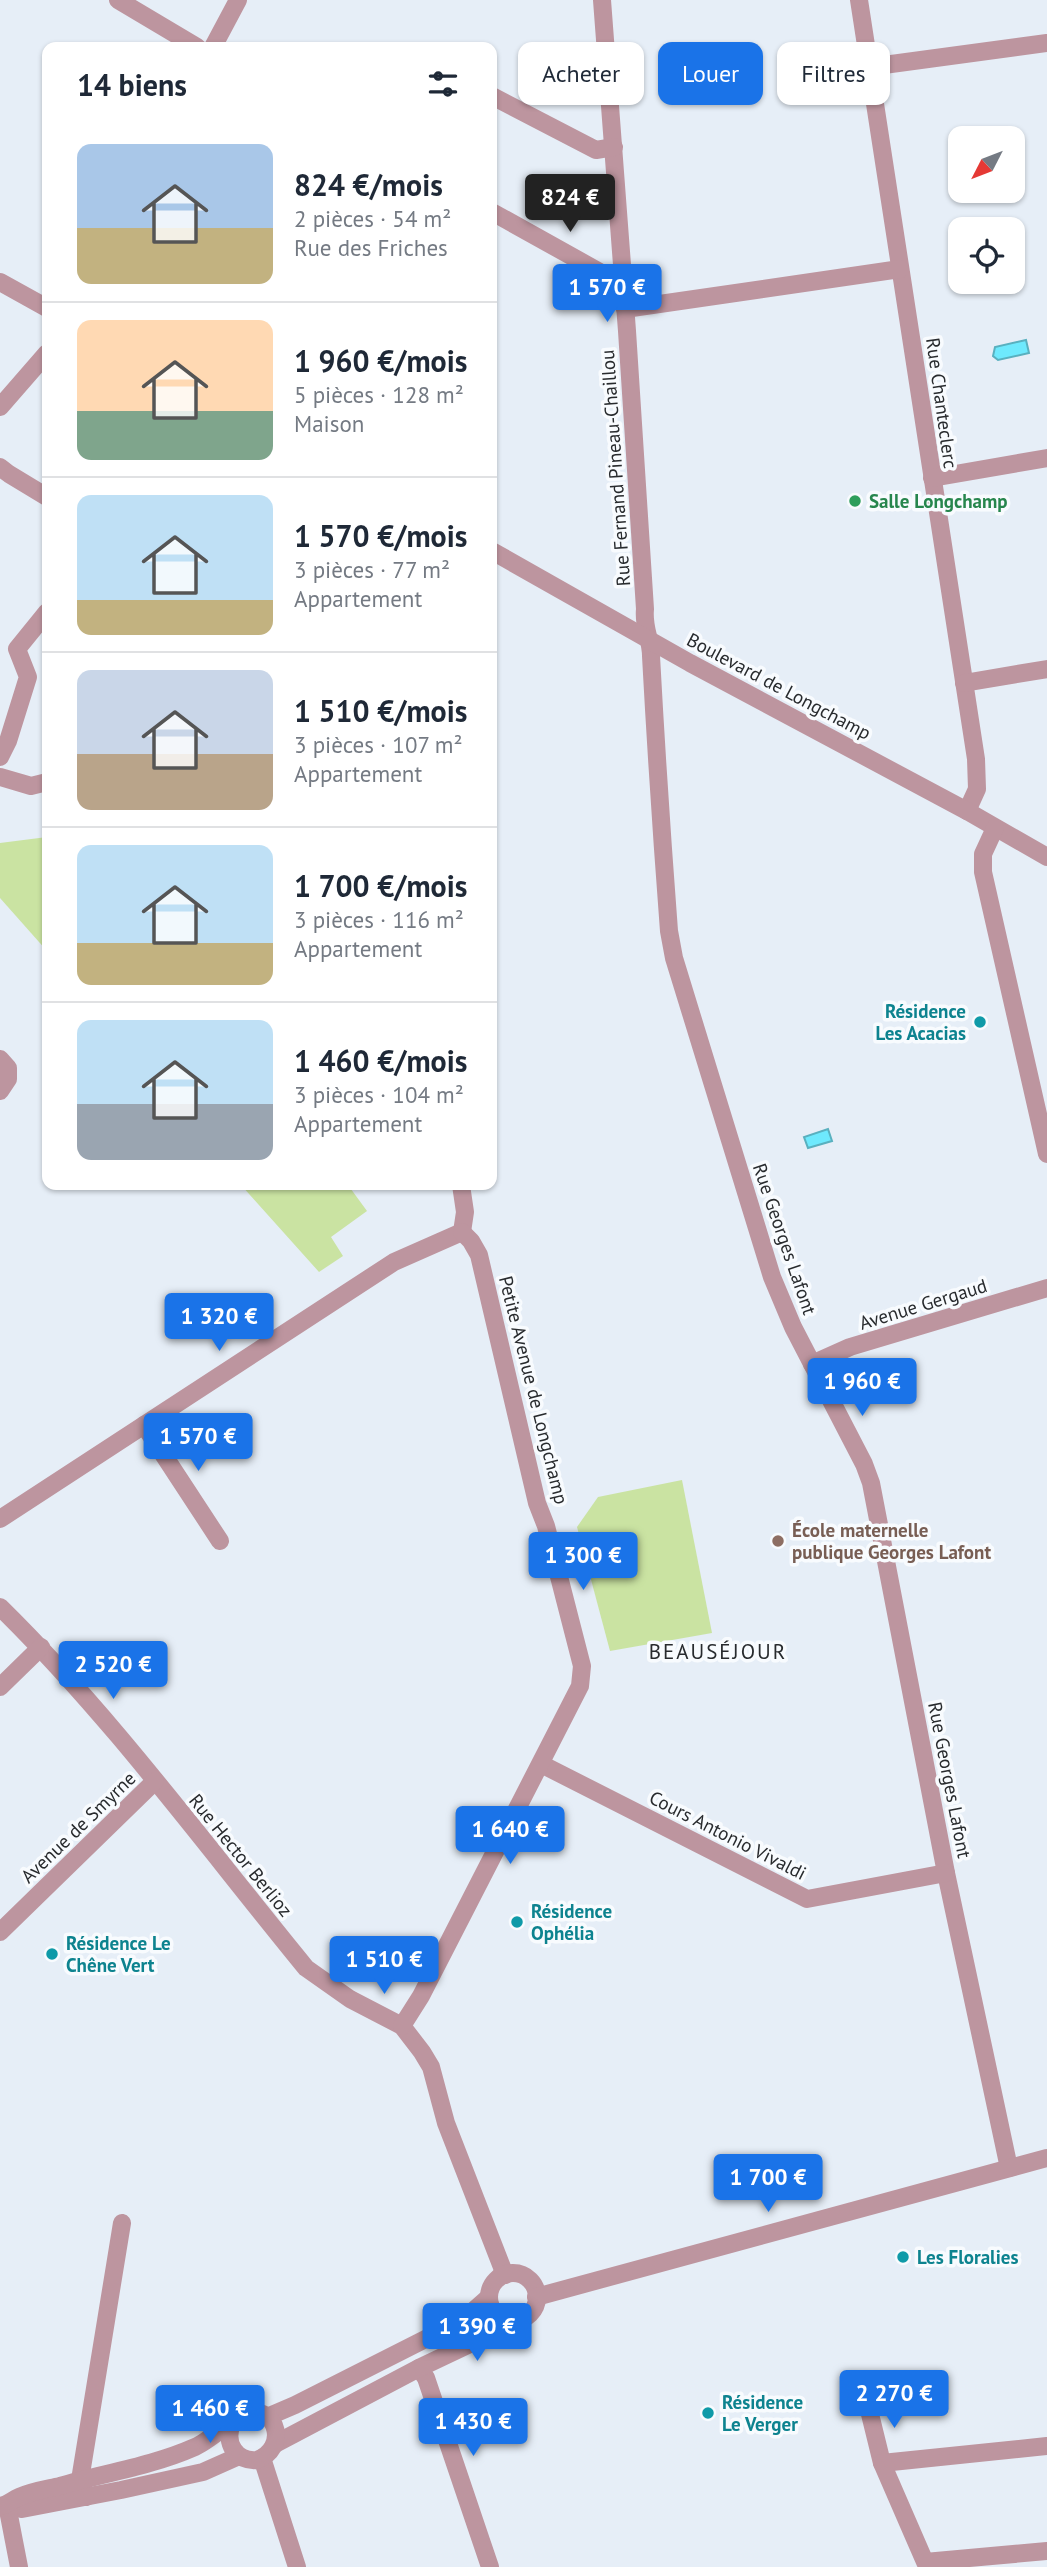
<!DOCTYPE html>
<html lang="fr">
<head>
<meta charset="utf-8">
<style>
  :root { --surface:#fff; --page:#f6f6f7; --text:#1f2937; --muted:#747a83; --line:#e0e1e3; --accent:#1a73e8 }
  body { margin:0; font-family:"PT Sans",sans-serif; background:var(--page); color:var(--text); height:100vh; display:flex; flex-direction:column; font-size:26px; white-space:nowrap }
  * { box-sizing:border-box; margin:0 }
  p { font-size:23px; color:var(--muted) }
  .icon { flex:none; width:38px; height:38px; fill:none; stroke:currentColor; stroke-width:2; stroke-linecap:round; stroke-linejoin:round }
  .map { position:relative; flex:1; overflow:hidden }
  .drawer { position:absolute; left:42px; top:42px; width:455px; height:1148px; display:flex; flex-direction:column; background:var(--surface); border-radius:14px; box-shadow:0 2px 5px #0004 }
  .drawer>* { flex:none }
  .guide { position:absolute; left:518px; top:42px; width:424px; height:63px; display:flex; gap:14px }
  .needle { width:46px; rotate:228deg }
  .fabs { position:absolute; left:948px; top:126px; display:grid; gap:14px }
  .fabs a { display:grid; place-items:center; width:77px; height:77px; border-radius:14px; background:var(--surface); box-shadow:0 2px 5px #0004; font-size:35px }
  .price { position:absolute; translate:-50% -60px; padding:0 16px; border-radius:7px; background:var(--accent); color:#fff; font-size:23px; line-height:46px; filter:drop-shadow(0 2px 4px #0008) }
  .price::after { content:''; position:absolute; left:50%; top:42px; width:21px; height:16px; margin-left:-10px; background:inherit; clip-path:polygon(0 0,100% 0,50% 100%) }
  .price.active { background:#222; color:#fff }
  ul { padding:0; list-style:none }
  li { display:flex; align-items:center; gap:21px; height:175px; padding:0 35px }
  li+li { border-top:2px solid var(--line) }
  li span { display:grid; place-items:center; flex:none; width:196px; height:140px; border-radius:14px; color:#555 }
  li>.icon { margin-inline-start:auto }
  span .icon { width:84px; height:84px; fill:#fffc; stroke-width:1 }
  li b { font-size:30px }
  h2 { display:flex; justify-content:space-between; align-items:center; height:84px; padding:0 35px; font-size:30px }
  .chip { padding:0 24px; border-radius:14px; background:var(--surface); box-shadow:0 2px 5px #0004; font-size:24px; line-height:63px }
  .chip.active { background:var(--accent); color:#fff }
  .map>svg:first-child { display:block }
  .green { fill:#cae3a2 }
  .water { fill:#6ee9fd; stroke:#59b0bf; stroke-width:2 }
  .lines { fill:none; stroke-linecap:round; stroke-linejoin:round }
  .minor { stroke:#bd959f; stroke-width:18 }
  .leisure-dot { fill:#2e9e5b; stroke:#f8fbfe; stroke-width:2.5 }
  .culture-dot { fill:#0f9aa8; stroke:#f8fbfe; stroke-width:2.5 }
  .education-dot { fill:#8d6e63; stroke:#f8fbfe; stroke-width:2.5 }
  .labels { text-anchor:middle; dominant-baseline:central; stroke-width:7; stroke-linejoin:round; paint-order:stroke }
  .street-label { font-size:19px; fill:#282b2e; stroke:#f8fbfe }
  .leisure-label { font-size:19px; font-weight:bold; fill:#27864d; stroke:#f8fbfe; text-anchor:start }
  .culture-label { font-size:19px; font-weight:bold; fill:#0d838f; stroke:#f8fbfe; text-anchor:start }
  .education-label { font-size:19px; font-weight:bold; fill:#785e54; stroke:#f8fbfe; text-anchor:start }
  .neighbourhood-label { font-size:21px; letter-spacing:2px; fill:#282b2e; stroke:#f8fbfe }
</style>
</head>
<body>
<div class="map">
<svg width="1047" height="2567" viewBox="0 0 1047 2567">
  <rect width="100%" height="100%" fill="#e6eef7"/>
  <g class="green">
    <polygon points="47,837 47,951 0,898 0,843"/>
    <polygon points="241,1185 348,1185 367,1211 331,1237 343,1256 319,1272"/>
    <polygon points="682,1480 712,1633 610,1651 577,1527 598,1497"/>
  </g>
  <g class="water">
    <polygon points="1026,340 1029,353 998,360 993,356 995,347"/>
    <polygon points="828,1129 832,1141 808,1148 804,1137"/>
  </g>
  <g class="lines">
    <g class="minor">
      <polyline points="118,0 197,47"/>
      <path d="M602 0 627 331 645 609C643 628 651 639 651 656 656 748 662 839 669 931L674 958 772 1277 793 1327 864 1464 871 1483 946 1873 1009 2168"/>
      <polyline points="859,0 976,759 977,789 967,811"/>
      <polyline points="213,47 238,0"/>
      <polyline points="869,67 1047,43"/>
      <polyline points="492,96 596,150 614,147"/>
      <polyline points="492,212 607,276 624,291"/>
      <polyline points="0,282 47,308"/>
      <polyline points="625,309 900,269"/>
      <polyline points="0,407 47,353"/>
      <polyline points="0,467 9,474 47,497"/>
      <polyline points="932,478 1047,458"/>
      <polyline points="492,551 690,663 967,811 1047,857"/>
      <polyline points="964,683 1047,669"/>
      <polyline points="0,757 8,741 28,677 17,649 47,612"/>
      <polyline points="0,777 31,786 47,782"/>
      <polyline points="995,828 983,854 983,872 1047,1154"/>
      <polyline points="0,1059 8,1068 8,1079 0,1091"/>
      <polyline points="461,1185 465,1212 462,1232"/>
      <polyline points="812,1364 850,1347 1047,1288"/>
      <polyline points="144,1425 220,1541"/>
      <polyline points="0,1519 394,1262 462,1232"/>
      <path d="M0 1607C112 1717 206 1846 306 1968L350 1999 402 2026 422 2052 431 2067 446 2123 505 2275"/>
      <polyline points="0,1687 41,1647"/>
      <polyline points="541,1764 807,1899 946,1873"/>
      <polyline points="0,1932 155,1781"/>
      <polyline points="402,2026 421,1996 580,1686 582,1666 546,1526 537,1503 479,1255 471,1241 462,1232"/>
      <circle cx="513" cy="2297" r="24"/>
      <polyline points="536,2297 1047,2158"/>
      <polyline points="419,2368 426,2378 490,2567"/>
      <polyline points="868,2406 882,2463"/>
      <polyline points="267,2417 295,2405 463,2320 489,2297"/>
      <polyline points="275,2444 419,2368 497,2331 510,2320"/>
      <polyline points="1047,2446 882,2463 925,2562 1047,2551"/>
      <polyline points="262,2458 297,2567"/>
      <polyline points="86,2497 80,2480 122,2223"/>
      <polyline points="7,2505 22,2509 121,2490 203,2472 239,2456"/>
      <polyline points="7,2505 19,2567"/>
      <path d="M0 2506C8 2505 12 2500 19 2497 32 2491 47 2489 60 2486 105 2473 152 2466 195 2447 211 2440 237 2415 248 2413 278 2407 288 2448 257 2460 236 2462 224 2443 232 2424"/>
    </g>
  </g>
  <circle class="leisure-dot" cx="855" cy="501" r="7"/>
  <g class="culture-dot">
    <circle cx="980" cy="1022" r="7"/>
    <circle cx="517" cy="1922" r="7"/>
    <circle cx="52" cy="1954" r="7"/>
    <circle cx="903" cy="2257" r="7"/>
    <circle cx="708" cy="2413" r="7"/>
  </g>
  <circle class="education-dot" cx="778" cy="1541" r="7"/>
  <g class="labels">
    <g class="street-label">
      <text transform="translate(942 403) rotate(82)">Rue Chanteclerc</text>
      <text transform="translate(615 468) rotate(-94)">Rue Fernand Pineau-Chaillou</text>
      <text transform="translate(779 686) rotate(28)">Boulevard de Longchamp</text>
      <text transform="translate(785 1239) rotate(71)">Rue Georges Lafont</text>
      <text transform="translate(923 1304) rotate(-17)">Avenue Gergaud</text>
      <text transform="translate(534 1390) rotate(76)">Petite Avenue de Longchamp</text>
      <text transform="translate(950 1780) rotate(79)">Rue Georges Lafont</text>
      <text transform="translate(78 1827) rotate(-44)">Avenue de Smyrne</text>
      <text transform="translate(728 1835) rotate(27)">Cours Antonio Vivaldi</text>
      <text transform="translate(241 1855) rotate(51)">Rue Hector Berlioz</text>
    </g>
    <g class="leisure-label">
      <text x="869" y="501">Salle Longchamp</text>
    </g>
    <g class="culture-label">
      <text x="966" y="1011" text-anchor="end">Résidence<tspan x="966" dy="22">Les Acacias</tspan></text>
      <text x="531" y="1911">Résidence<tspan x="531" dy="22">Ophélia</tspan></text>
      <text x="66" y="1943">Résidence Le<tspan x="66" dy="22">Chêne Vert</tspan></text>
      <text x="917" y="2257">Les Floralies</text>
      <text x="722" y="2402">Résidence<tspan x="722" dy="22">Le Verger</tspan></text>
    </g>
    <g class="education-label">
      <text x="792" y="1530">École maternelle<tspan x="792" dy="22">publique Georges Lafont</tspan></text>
    </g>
    <g class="neighbourhood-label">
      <text x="718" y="1651">BEAUSÉJOUR</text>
    </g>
  </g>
</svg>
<div class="fabs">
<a><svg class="needle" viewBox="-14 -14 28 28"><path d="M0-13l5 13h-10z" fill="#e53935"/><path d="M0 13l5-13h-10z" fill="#747a83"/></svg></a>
<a><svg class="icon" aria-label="locate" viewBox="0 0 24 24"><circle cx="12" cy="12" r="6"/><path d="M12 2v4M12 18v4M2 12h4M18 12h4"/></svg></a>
</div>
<b class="price active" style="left:570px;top:234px">824 €</b>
<b class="price" style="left:607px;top:324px">1 570 €</b>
<b class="price" style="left:219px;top:1353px">1 320 €</b>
<b class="price" style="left:862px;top:1418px">1 960 €</b>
<b class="price" style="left:198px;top:1473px">1 570 €</b>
<b class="price" style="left:583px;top:1592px">1 300 €</b>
<b class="price" style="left:113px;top:1701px">2 520 €</b>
<b class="price" style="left:510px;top:1866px">1 640 €</b>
<b class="price" style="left:384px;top:1996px">1 510 €</b>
<b class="price" style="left:768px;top:2214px">1 700 €</b>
<b class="price" style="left:477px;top:2363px">1 390 €</b>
<b class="price" style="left:894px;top:2430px">2 270 €</b>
<b class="price" style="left:210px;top:2445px">1 460 €</b>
<b class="price" style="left:473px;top:2458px">1 430 €</b>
<div class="guide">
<a class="chip">Acheter</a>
<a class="chip active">Louer</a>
<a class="chip">Filtres</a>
</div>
<section class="drawer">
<h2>14 biens<svg class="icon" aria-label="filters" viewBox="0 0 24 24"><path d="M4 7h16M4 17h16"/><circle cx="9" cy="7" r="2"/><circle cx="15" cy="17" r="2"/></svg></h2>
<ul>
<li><span style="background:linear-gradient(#a9c7e8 60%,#c2b280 0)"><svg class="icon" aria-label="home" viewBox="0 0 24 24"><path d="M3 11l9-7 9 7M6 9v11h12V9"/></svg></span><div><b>824 €/mois</b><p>2 pièces · 54 m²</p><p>Rue des Friches</p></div></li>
<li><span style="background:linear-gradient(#ffd9b3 65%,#7fa58c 0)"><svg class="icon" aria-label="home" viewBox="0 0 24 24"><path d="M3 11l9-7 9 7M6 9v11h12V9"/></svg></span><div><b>1 960 €/mois</b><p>5 pièces · 128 m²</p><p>Maison</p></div></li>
<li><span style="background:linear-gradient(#bfe0f5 75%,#c2b280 0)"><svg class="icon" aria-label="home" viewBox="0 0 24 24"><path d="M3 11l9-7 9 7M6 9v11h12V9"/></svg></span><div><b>1 570 €/mois</b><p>3 pièces · 77 m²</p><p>Appartement</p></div></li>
<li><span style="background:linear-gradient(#c9d6e8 60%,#b9a48a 0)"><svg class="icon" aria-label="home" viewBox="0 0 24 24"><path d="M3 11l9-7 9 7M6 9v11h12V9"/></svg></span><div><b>1 510 €/mois</b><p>3 pièces · 107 m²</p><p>Appartement</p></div></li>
<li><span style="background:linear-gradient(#bfe0f5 70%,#c2b280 0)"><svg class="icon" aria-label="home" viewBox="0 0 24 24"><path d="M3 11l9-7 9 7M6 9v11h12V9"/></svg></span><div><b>1 700 €/mois</b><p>3 pièces · 116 m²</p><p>Appartement</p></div></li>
<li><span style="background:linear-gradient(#bfe0f5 60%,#9aa5b1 0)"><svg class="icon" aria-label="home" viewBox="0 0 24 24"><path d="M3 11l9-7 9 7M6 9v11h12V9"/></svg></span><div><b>1 460 €/mois</b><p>3 pièces · 104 m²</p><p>Appartement</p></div></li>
</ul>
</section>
</div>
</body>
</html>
